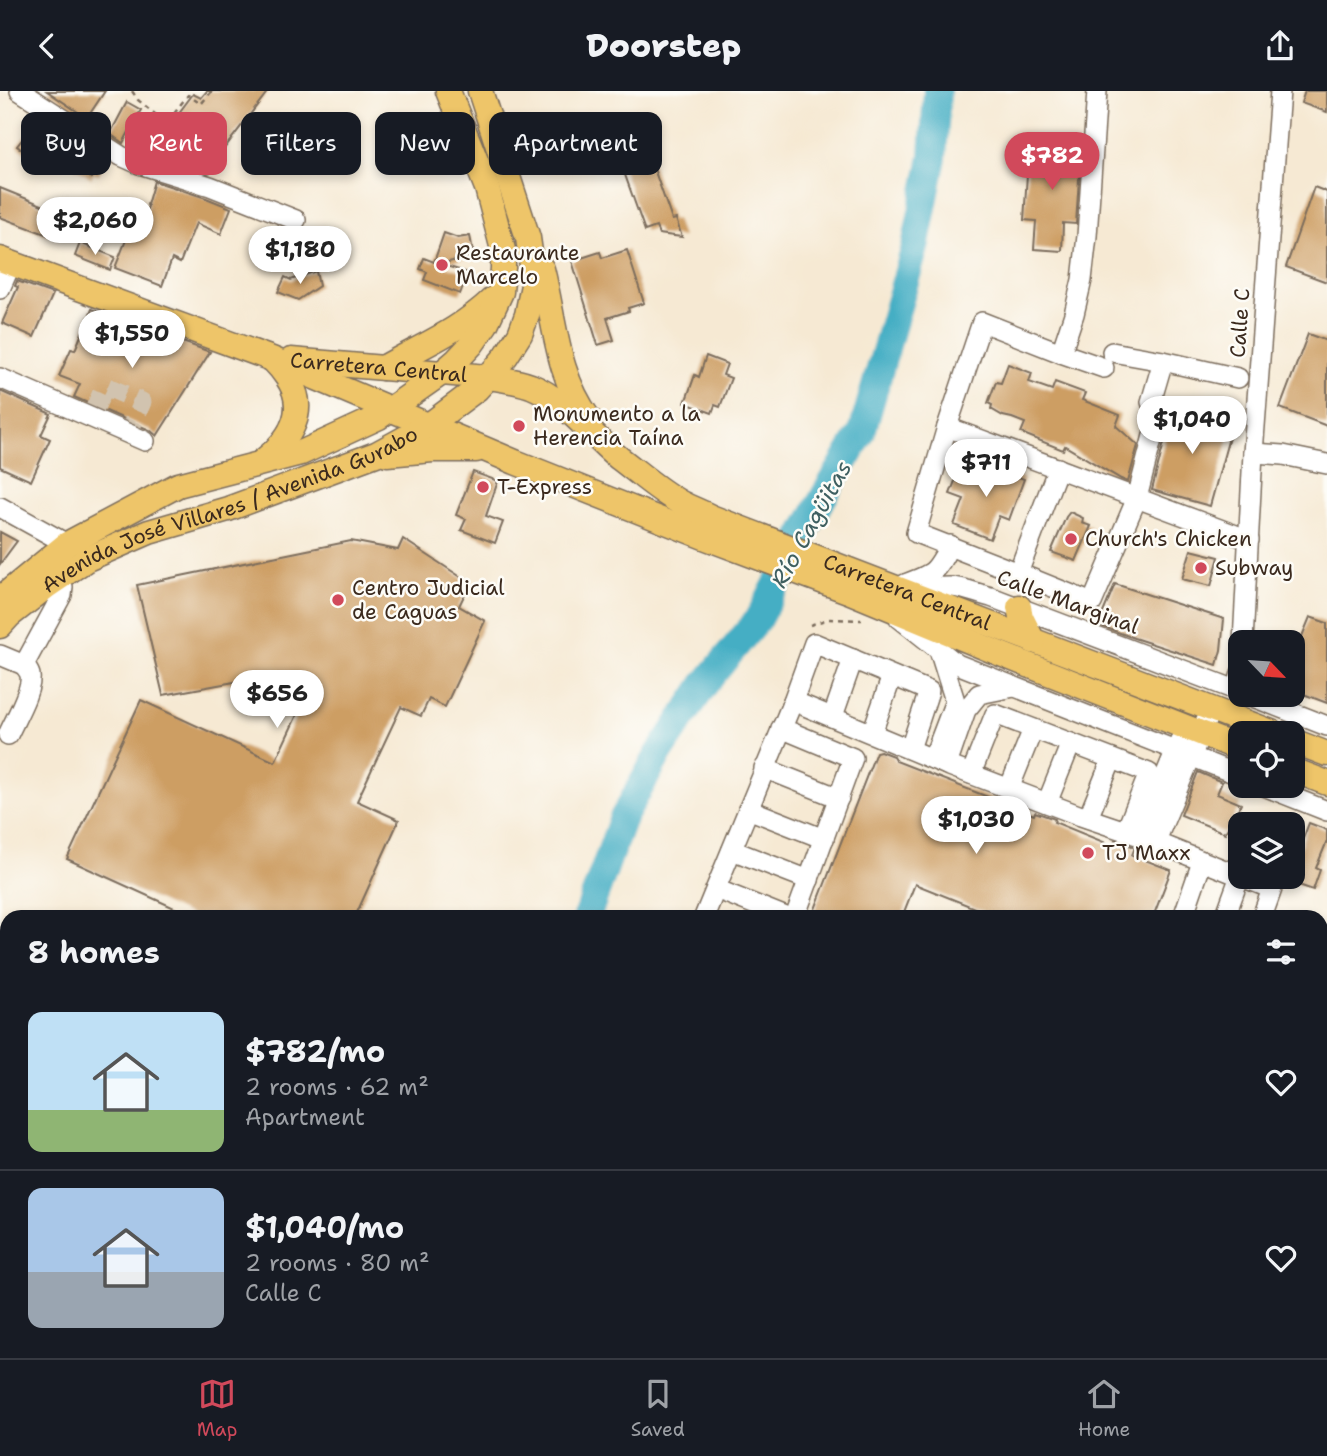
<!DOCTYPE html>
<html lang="en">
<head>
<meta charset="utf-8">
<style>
  :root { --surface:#171b24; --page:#242831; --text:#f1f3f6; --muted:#9ea1a6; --line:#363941; --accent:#d1495b }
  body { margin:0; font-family:"Shantell Sans",sans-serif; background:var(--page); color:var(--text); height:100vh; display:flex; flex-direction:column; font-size:26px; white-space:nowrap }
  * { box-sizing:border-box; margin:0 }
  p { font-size:23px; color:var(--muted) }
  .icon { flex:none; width:38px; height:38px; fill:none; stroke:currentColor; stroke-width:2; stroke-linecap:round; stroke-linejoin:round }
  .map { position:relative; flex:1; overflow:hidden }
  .sheet { position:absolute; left:0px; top:819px; width:1328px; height:448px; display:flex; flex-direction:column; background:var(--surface); border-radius:21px 21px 0 0; box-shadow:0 4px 10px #0003 }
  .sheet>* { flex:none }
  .hud { position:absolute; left:21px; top:21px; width:700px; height:63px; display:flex; gap:14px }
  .needle { width:46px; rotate:115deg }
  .fabs { position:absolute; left:1228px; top:539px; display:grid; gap:14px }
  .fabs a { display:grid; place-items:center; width:77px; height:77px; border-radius:14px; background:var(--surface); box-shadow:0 4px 10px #0003; font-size:35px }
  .price { position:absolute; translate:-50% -60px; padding:0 16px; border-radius:24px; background:#fff; color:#222; font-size:23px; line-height:46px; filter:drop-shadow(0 2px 4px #0008) }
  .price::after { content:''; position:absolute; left:50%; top:42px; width:21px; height:16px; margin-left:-10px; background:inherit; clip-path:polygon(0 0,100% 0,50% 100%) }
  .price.selected { background:var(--accent); color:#fff }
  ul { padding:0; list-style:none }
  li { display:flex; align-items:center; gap:21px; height:175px; padding:0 28px }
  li+li { border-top:2px solid var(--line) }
  li span { display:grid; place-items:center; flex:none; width:196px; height:140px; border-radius:14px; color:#555 }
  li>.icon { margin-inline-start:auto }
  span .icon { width:84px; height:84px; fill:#fffc; stroke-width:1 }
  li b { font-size:30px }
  h2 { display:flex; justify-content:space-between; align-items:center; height:84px; padding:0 28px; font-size:30px }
  .tag { padding:0 24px; border-radius:14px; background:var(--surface); box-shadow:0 4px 10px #0003; font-size:24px; line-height:63px }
  .tag.selected { background:var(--accent); color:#fff }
  header { display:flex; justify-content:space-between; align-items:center; height:91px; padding:0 28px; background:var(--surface); font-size:32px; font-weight:800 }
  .tabs { display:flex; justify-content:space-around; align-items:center; height:98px; border-top:2px solid var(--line); background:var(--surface); font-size:19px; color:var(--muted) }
  .tabs a { display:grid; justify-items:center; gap:4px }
  .tabs .selected { color:var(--accent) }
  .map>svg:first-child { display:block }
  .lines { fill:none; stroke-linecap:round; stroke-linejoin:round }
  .river { stroke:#45aec4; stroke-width:28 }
  .building { fill:#cd9e63 }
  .minor-tunnel { stroke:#d1c3af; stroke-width:19; stroke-dasharray:19 10; stroke-linecap:butt }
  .minor-casing { stroke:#7c6d5d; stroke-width:22 }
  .major-casing { stroke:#7c6d5d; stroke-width:27 }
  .path { stroke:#7c6d5d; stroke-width:2.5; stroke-dasharray:5 5; stroke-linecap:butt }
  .minor { stroke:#fff; stroke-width:19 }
  .major { stroke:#eec569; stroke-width:24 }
  .poi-dot { fill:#d1495b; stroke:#fdfcf7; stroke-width:2.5 }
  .labels { text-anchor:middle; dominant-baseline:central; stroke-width:5; stroke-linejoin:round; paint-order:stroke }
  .poi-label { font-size:21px; fill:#3b2a1e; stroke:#fdfcf7; text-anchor:start }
  .street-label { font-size:21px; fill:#3b2a1e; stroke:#fdfcf7 }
  .water-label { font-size:23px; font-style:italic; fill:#3f5f60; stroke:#fdfcf7 }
</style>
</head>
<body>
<header><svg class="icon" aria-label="back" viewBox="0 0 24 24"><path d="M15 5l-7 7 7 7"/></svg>Doorstep<svg class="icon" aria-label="share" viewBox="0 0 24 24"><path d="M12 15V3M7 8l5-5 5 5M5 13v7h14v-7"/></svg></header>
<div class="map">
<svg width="1327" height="1267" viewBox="0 0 1327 1267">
  <rect width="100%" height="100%" fill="#fdfcf7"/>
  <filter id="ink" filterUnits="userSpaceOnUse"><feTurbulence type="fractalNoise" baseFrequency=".0143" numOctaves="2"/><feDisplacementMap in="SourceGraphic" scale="14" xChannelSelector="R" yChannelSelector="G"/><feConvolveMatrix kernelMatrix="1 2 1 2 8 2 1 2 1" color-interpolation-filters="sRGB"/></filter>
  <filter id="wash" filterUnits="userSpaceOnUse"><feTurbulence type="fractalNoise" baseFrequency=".00686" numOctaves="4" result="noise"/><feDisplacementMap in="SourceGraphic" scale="28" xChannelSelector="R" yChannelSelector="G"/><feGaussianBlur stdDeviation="1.57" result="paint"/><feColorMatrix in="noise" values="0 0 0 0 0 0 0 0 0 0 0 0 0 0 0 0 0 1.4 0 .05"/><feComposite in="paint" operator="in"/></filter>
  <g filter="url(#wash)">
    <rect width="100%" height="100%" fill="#f6e9d3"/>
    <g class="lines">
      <g class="river">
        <polyline points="587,826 622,729 658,664 705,593 758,528 824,405 862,341 915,156 933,66 937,0"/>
        <polyline points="443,1267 446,1260"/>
      </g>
    </g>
    <g id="blocks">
      <g class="building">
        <polygon points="47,0 105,0 87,27"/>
        <polygon points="207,0 268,0 220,63 175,27 193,3 201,7"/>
        <polygon points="1305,0 1327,0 1327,21 1301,12"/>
        <polygon points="127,11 141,19 123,52 110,43"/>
        <polygon points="39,27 53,39 46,49 44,47 30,65 17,55"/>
        <polygon points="638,32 672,129 676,128 682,146 659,143 656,136 645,140 619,67 599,74 589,50"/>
        <polygon points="1029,53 1081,56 1076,133 1063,132 1062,160 1034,158 1036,130 1024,129"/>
        <polygon points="86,57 105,69 105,73 98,84 94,82 91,87 74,76"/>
        <polygon points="154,90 206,107 231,117 221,143 196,132 180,172 172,168 162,195 115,177 128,144 136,147 148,115 147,114"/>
        <polygon points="1314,96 1327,101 1327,191 1286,176"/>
        <polygon points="0,97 57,120 48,144 0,126"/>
        <polygon points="444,142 458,147 470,145 474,165 440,173 468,182 460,203 424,189 427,181 420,178 424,167 434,171"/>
        <polygon points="80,152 115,166 110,179 75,165"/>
        <polygon points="627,159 644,212 628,217 629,220 607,227 614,249 598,254 572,170 600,161 602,167"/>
        <polygon points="316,180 319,195 298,209 278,201 285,186 291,189"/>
        <polygon points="17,190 53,203 34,246 2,232 18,196 15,195"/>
        <polygon points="92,218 210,261 157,345 150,339 74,306 80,293 59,285 71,258 75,259"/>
        <polygon points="1308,243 1327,250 1327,335 1280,317"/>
        <polygon points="706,265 727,273 723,284 731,287 720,316 715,314 712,322 685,312 695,284 699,286"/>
        <polygon points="1008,273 1032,282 1029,291 1052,299 1055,291 1085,302 1082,309 1120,324 1116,335 1138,354 1128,391 1121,388 1065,355 1063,359 1021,342 1025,332 1012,327 1003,325 991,318 992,314 988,312 996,291 1001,292"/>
        <polygon points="0,300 51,323 41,344 50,348 31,390 0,376"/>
        <polygon points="1166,313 1233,332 1210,415 1152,399 1170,328 1169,320"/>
        <polygon points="980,371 1024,388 1009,429 999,425 990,448 954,434 964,408 950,403 957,385 972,391"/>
        <polygon points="473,381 498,390 486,425 503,431 495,452 461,439 466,428 456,424"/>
        <polygon points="1070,421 1083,427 1082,432 1091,435 1076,470 1051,461 1066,426"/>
        <polygon points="0,441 17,450 0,473"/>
        <polygon points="403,448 470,492 459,515 485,530 445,616 429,608 421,625 401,616 357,710 399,729 355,826 194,826 67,768 141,609 275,671 312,592 280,598 278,583 163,604 137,494 351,450 398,459"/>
        <polygon points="1191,459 1219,466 1211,495 1182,488"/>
        <polygon points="1115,493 1224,528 1221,559 1217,574 1134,547 1098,534"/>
        <polygon points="1310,526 1327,532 1327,612 1293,599 1293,567"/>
        <polygon points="880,660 893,665 896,670 1034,724 1035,721 1055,728 1054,731 1113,755 1115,749 1135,756 1132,764 1171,779 1153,826 997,826 915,793 902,826 812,826 876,661"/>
        <polygon points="1198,681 1222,691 1217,703 1241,713 1225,742 1181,724"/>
        <polygon points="1309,732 1327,739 1327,750 1316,777 1320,779 1313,799 1293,792 1293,774"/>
      </g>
    </g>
  </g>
  <g filter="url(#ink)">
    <use href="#blocks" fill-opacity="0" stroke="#7c6d5d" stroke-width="2"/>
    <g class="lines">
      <polyline class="minor-tunnel" points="94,319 105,295 142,311 132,334"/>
      <defs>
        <g id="minor">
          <polyline points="20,0 121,65 139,73 210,95 296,129"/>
          <polyline points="0,198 11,173"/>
          <polyline points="1061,262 1104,277"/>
          <polyline points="1163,270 1238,287"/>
          <polyline points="0,287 145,350"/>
          <polyline points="947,336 1249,449"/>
          <polyline points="1253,362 1283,364 1327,373"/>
          <polyline points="1058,377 1018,482 1092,512 1137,407 1158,325 1151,311 1163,270 1112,261"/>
          <polyline points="0,416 67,453"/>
          <polyline points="1018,482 916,442 947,336 982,231 1061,262 1074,223 1082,189 1087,145 1097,0"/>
          <path d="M905 493C935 482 935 482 950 454"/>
          <path d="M907 496C925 501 935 495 952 496 965 497 978 503 991 506L1241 601"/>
          <polyline points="899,527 957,573 1241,685"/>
          <polyline points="1243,551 1253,362 1280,0"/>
          <polyline points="0,564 24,574 62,504 63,496 60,486"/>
          <polyline points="1237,599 1241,582"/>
          <polyline points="1248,604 1327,635"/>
          <polyline points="793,610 814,552 929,600 910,658"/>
          <polyline points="833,625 853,568"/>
          <polyline points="781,637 853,667 795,826"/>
          <polyline points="872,642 892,585"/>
          <path d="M8 644C14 630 33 598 30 584 29 580 26 577 24 574"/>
          <polyline points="933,668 955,610 939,559"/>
          <polyline points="947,674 966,619 979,603 1014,596"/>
          <polyline points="764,677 839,707"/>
          <polyline points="971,683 995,623 1149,682 1126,740"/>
          <polyline points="1264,695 1327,720"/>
          <polyline points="1009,698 1033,638"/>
          <polyline points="1047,712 1071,652"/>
          <polyline points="748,718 824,748"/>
          <polyline points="1088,727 1112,668"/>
          <polyline points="1140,745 1180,649"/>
          <polyline points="1155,752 1211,618"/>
          <polyline points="732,759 809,789"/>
          <polyline points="716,798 786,826"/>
          <polyline points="704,826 793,610 947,674 1081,725 1140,745 1272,798 1262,826"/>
          <polyline points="1183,826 1202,771"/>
          <polyline points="1225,826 1240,785"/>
          <polyline points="1321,901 1327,903"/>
          <polyline points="0,917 7,921"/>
          <polyline points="1321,1081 1327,1083"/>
          <polyline points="1321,1249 1327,1235"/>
          <polyline points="525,1260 537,1267"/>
          <polyline points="1316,1262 1327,1266"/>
          <polyline points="844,1267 847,1260"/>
          <polyline points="1001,1267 1004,1260"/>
          <polyline points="1159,1267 1162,1260"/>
        </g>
        <g id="major">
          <polyline points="0,168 272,268 515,371 704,446 848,500 1003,564 1241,658"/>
          <path d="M542 178C555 229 556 284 589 328"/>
          <path id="s1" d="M291 269 488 286C503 288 517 290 531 295 564 308 592 345 619 367 639 382 659 400 681 412 691 417 701 421 711 426L1274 642"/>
          <path d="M383 277C423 254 458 241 493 208"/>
          <polyline points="387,363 433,359 476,359"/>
          <path d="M263 370C290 349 310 319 287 286 283 280 278 274 273 269"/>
          <polyline points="0,508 67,453 178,394 301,362 379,326 443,281 457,269 472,253 486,233 501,201 503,177 503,159 487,97 448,0"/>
          <polyline points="1019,516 1021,526 1033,550"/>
          <path id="s2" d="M0 535 10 524 47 495 87 468 149 441 228 418 376 363 429 334 477 298 488 286 506 265 520 243 527 224 534 189 528 147 480 0"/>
          <polyline points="1293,650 1327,663"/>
          <polyline points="1293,679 1327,692"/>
        </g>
      </defs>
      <use href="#minor" class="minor-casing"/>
      <use href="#major" class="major-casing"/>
      <g class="path">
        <polyline points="132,0 138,9 166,32 188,4 201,13 212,0"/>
        <polyline points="810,534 828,528 862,529"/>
      </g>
      <use href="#minor" class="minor"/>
      <use href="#major" class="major"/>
    </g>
  </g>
  <g class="poi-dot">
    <circle cx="442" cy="174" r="7"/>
    <circle cx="519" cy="335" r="7"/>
    <circle cx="483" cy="396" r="7"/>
    <circle cx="1071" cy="448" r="7"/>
    <circle cx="1201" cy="477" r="7"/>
    <circle cx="338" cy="509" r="7"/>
    <circle cx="1088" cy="762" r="7"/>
  </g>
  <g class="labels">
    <g class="poi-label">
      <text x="456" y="162">Restaurante<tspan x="456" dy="24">Marcelo</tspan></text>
      <text x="533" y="323">Monumento a la<tspan x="533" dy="24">Herencia Taína</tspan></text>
      <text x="497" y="396">T-Express</text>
      <text x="1085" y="448">Church's Chicken</text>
      <text x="1215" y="477">Subway</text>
      <text x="352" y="497">Centro Judicial<tspan x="352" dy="24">de Caguas</tspan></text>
      <text x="1102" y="762">TJ Maxx</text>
    </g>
    <g class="street-label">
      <text transform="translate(1240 232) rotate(-86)">Calle C</text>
      <text stroke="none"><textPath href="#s1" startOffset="88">Carretera Central</textPath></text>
      <text stroke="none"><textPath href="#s2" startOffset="261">Avenida José Villares / Avenida Gurabo</textPath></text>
      <text stroke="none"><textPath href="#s1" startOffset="676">Carretera Central</textPath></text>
      <text transform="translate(1068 511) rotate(20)">Calle Marginal</text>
    </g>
    <g class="water-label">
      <text transform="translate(811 433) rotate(-61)">Río Cagüitas</text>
    </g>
  </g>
</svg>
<div class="fabs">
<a><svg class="needle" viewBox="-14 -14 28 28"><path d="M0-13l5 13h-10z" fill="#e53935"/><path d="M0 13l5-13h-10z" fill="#9ea1a6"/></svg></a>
<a><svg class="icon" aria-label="locate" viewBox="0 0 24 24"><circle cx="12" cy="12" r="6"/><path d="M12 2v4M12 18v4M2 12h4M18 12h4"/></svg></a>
<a><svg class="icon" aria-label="layers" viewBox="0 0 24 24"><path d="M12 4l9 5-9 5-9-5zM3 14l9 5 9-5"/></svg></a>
</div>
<b class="price selected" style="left:1052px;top:101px">$782</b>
<b class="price" style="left:95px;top:166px">$2,060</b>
<b class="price" style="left:300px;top:195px">$1,180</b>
<b class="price" style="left:132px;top:279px">$1,550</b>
<b class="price" style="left:1192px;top:365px">$1,040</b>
<b class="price" style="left:986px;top:408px">$711</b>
<b class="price" style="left:277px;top:639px">$656</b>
<b class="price" style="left:976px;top:765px">$1,030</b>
<div class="hud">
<a class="tag">Buy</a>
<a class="tag selected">Rent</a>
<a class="tag">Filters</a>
<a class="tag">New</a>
<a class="tag">Apartment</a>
</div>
<section class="sheet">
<h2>8 homes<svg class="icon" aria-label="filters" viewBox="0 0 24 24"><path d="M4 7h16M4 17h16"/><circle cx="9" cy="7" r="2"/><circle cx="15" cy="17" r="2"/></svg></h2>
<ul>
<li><span style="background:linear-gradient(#bfe0f5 70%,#8fb573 0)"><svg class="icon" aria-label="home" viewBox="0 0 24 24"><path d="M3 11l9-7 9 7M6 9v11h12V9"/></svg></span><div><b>$782/mo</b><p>2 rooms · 62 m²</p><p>Apartment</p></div><svg class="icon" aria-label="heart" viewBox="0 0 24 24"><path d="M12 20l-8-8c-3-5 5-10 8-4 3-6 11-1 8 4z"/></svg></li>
<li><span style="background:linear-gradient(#a9c7e8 60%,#9aa5b1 0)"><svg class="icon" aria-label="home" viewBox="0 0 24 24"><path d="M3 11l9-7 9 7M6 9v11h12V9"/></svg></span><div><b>$1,040/mo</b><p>2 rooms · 80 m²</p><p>Calle C</p></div><svg class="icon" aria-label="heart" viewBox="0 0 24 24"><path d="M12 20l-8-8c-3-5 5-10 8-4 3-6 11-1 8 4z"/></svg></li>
</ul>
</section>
</div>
<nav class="tabs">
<a class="selected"><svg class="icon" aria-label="map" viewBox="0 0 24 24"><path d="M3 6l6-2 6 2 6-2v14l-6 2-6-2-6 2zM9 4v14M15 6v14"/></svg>Map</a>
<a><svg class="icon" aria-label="saved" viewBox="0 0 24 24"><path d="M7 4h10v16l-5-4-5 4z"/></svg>Saved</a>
<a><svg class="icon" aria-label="home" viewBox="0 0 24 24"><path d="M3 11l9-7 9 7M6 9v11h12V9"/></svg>Home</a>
</nav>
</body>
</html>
